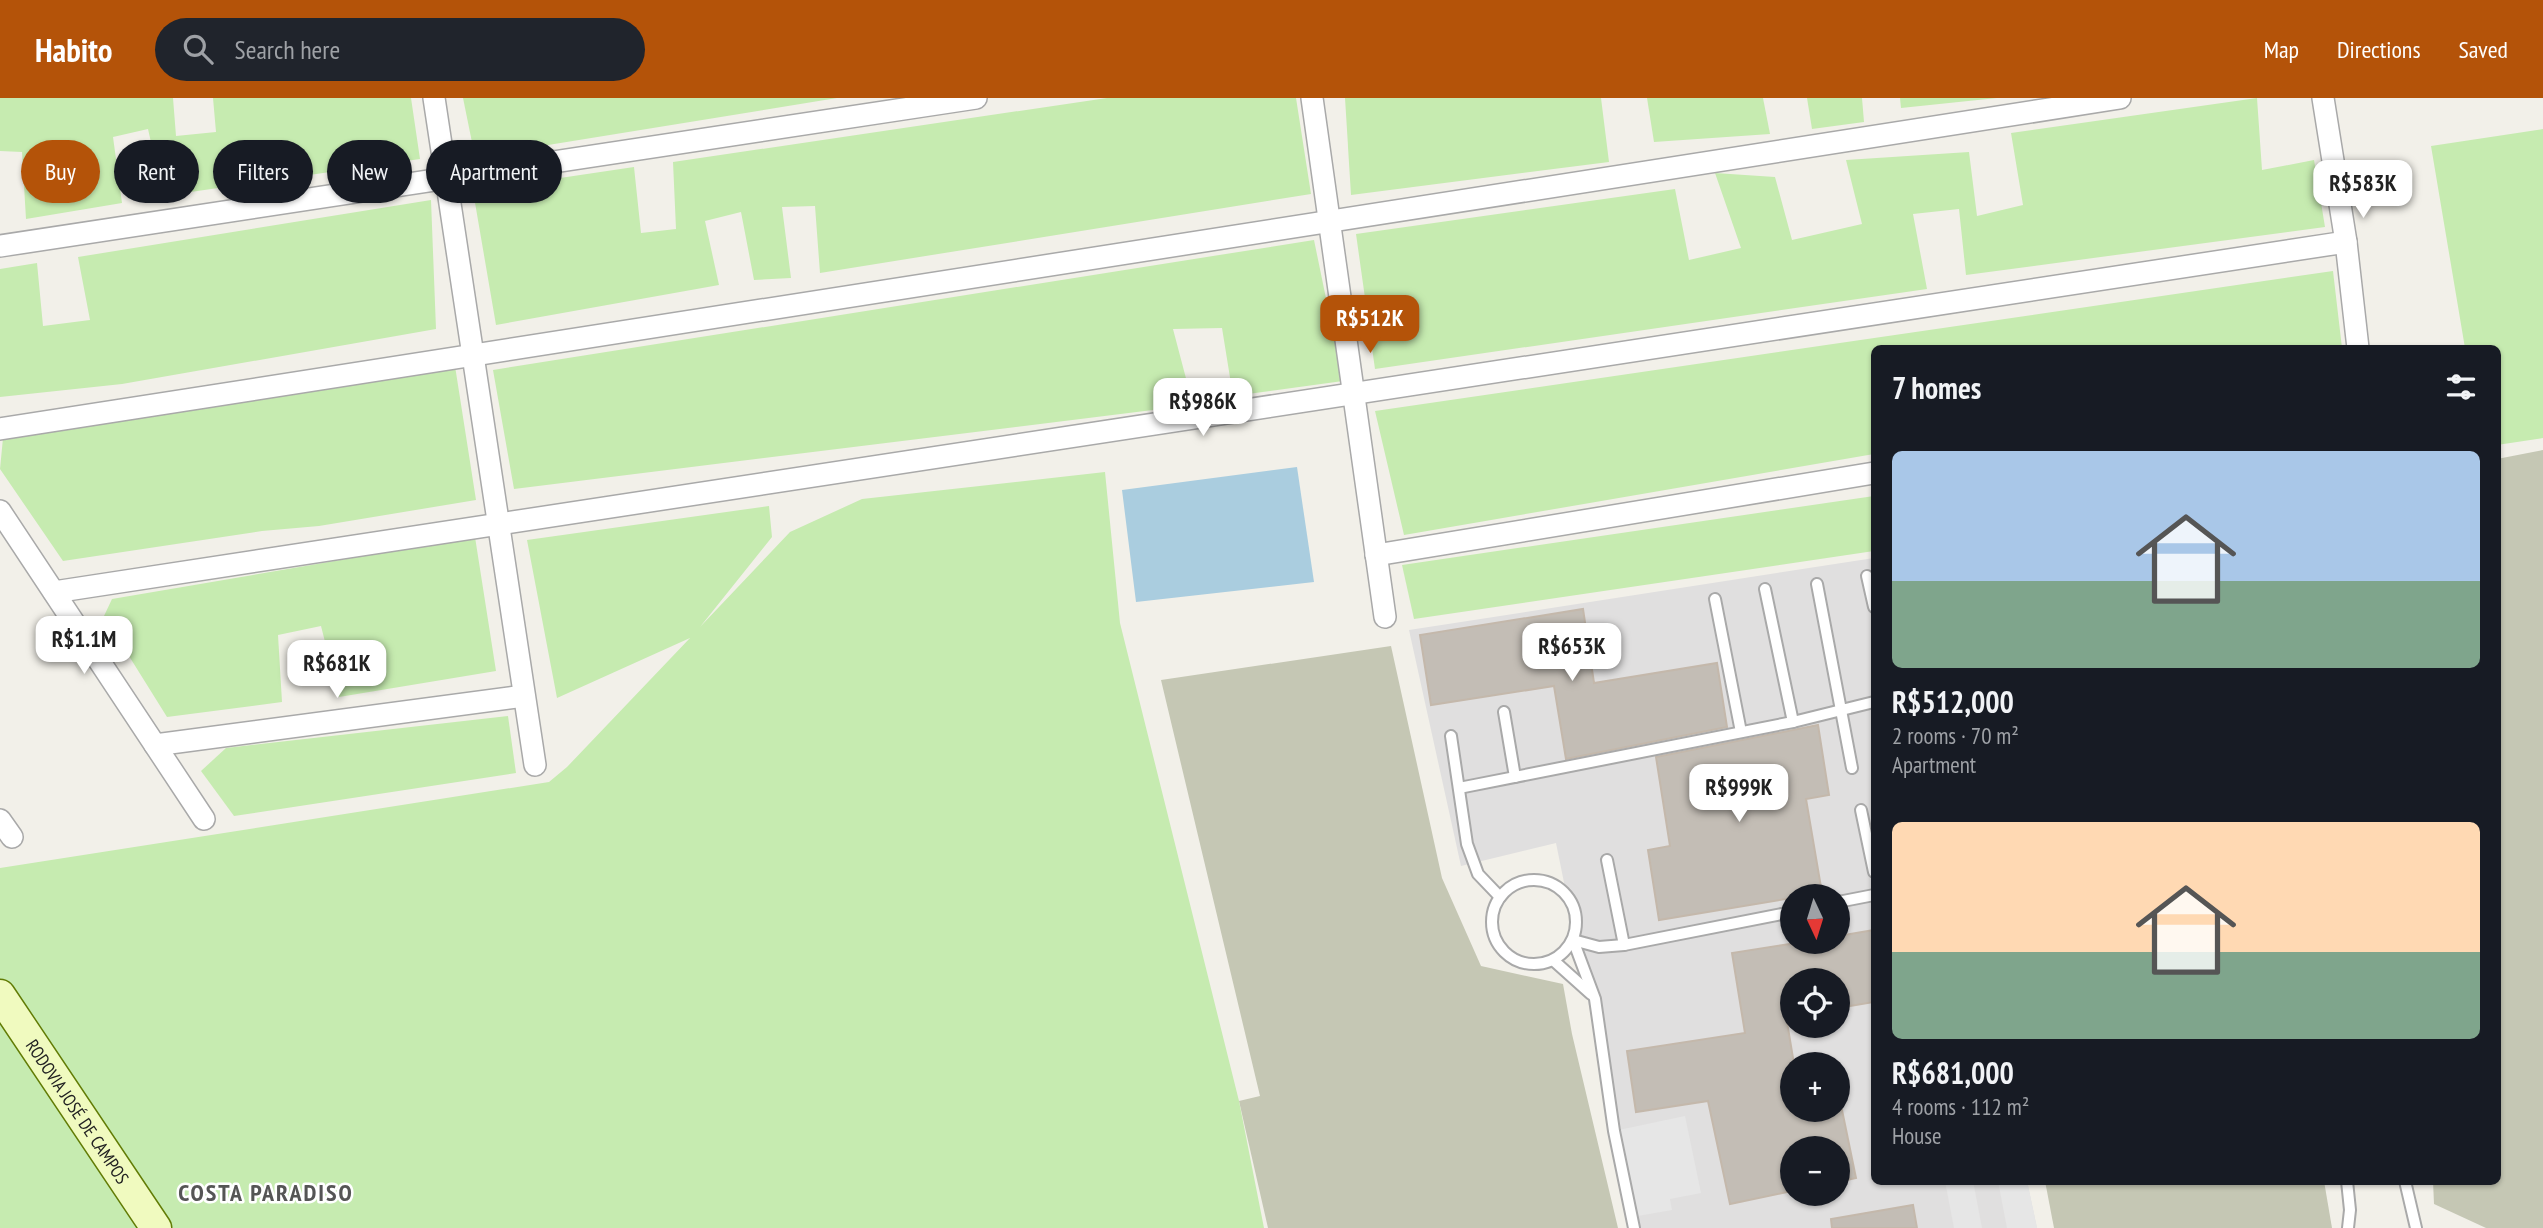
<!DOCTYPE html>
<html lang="en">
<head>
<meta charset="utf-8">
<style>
  :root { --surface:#171b24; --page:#20242c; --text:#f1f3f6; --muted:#9ea1a6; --accent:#b45309 }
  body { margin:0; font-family:"PT Sans Narrow",sans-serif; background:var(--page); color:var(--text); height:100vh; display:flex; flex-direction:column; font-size:26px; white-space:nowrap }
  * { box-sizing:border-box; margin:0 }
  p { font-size:23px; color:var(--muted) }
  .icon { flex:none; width:38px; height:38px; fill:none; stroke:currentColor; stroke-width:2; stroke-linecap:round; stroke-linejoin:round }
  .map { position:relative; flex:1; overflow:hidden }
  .details { position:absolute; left:1871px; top:247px; width:630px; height:840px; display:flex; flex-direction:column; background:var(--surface); border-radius:10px; box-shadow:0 2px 5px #0004 }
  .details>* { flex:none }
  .banner { position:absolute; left:21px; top:42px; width:665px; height:63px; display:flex; gap:14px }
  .needle { width:46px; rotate:176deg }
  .controls { position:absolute; left:1780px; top:786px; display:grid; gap:14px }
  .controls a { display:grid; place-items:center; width:70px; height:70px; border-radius:50%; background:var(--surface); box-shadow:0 2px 5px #0004; font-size:35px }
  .price { position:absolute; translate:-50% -60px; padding:0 16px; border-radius:14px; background:#fff; color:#222; font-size:23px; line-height:46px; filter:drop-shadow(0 2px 4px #0008) }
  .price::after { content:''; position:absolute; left:50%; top:42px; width:21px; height:16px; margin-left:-10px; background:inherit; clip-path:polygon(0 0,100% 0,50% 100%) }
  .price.active { background:var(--accent); color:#fff }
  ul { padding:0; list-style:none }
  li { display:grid; align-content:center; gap:14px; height:371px; padding:0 21px }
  li span { display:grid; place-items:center; height:217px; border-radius:10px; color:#555 }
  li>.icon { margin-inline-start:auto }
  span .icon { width:126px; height:126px; fill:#fffc; stroke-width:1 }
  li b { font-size:30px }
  h2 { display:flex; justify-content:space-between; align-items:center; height:84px; padding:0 21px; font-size:30px }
  .pill { padding:0 24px; border-radius:32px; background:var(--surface); box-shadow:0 2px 5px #0004; font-size:24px; line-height:63px }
  .pill.active { background:var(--accent); color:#fff }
  header { display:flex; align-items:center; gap:42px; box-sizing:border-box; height:98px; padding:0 35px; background:var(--accent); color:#fff }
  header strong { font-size:33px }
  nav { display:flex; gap:38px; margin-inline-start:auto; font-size:24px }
  .search { width:490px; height:63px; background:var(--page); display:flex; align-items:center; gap:18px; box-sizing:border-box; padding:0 24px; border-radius:38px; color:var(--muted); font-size:26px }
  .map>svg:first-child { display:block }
  .residential { fill:#e0dfdf; fill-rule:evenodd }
  .construction { fill:#c5c7b4 }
  .grass { fill:#c6ebb0 }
  .parking { fill:#e6e6e6 }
  .water { fill:#aacddf }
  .building { fill:#c3bdb5; stroke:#c4b8ab; stroke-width:2 }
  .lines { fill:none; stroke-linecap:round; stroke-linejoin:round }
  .service-casing { stroke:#a9a9a9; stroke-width:14 }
  .minor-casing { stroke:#a9a9a9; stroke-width:24 }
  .secondary-casing { stroke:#627c05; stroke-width:33 }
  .service { stroke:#fff; stroke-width:10 }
  .minor { stroke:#fff; stroke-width:21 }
  .secondary { stroke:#f0fabf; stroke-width:30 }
  .labels { text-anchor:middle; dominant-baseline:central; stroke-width:5; stroke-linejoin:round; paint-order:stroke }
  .street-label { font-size:18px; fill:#222; stroke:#fff }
  .district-label { font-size:24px; font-weight:bold; letter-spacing:2px; fill:#555; stroke:#fff }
</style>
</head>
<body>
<header>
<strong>Habito</strong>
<div class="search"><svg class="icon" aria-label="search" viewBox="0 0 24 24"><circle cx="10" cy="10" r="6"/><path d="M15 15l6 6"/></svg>Search here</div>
<nav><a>Map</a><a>Directions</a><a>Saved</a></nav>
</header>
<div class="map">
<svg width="2543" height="1130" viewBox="0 0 2543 1130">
  <rect width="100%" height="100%" fill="#f2f0e9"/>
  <path class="residential" d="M1874 460V1083H2027L2037 1130H1634L1556 745 1461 768 1409 532ZM1792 798H1838V844H1792ZM1792 882H1838V928H1792ZM1792 966H1838V1012H1792ZM1792 1050H1838V1096H1792Z"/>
  <g class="construction">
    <polygon points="2543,352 2543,1130 2486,1130 2434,1106 2433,1083 2497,1083 2497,361"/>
    <polygon points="1391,548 1442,780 1481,868 1563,886 1572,936 1618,1130 1268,1130 1239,1003 1260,998 1161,582"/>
    <polygon points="2045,1083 2324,1083 2332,1130 2054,1130"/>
  </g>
  <g class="grass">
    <polygon points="0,0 173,0 176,38 216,34 213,0 411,0 420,61 163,98 148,31 113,39 122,105 26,121 22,54 0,53"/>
    <polygon points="463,0 837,0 475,59"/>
    <polygon points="1107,0 1296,0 1311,96 820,175 815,108 782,109 791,180 754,182 741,114 705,123 719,187 496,227 473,93 634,69 641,135 676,131 673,64"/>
    <polygon points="1345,0 1601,0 1609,64 1351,97"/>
    <polygon points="1647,0 1763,0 1770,36 1654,44"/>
    <polygon points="1807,0 1862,0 1864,24 1812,31"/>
    <polygon points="1900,0 1997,0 1901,10"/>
    <polygon points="2257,0 2262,72 2314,62 2325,129 1966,177 1959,111 1913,116 1927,191 1375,271 1356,136 1675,91 1689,162 1741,150 1715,75 1775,79 1792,142 1862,126 1846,62 1969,54 1977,118 2023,107 2011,35"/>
    <polygon points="2543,31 2543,340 2497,347 2497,250 2465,250 2431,48"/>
    <polygon points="431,102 436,231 122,286 0,299 0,171 37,165 43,228 90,222 78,159"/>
    <polygon points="1314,142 1343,283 1233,298 1222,230 1173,231 1193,307 514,391 493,272"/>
    <polygon points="2333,173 2342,250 1874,250 1874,356 1404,437 1375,313"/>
    <polygon points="455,268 476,402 319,428 262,433 63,463 0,371 3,340"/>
    <polygon points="1105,374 1120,525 1239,1003 1264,1130 0,1130 0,770 549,684 567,669 690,540 557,600 527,442 769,408 772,439 700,529 790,434 862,401"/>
    <polygon points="1874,398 1874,453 1414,521 1402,467"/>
    <polygon points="475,439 496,573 339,599 321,528 278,537 282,604 167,619 104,518 112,501"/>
    <polygon points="508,618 516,675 234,718 201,673 226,650"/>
  </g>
  <g class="parking">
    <polygon points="1685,1018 1701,1095 1670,1101 1672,1112 1632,1119 1614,1033"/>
    <polygon points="1945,1083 1973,1083 1982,1130 1954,1130"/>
    <polygon points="1998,1083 2027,1083 2037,1130 2007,1130"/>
  </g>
  <polygon class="water" points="1297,369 1314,484 1136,504 1122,392"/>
  <g class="building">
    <polygon points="1583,511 1594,585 1717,565 1727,629 1566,661 1554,588 1431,607 1420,537"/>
    <polygon points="1818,627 1829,697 1806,701 1822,795 1792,798 1792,800 1659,822 1648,752 1670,748 1656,659"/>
    <polygon points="1874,832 1874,904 1838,910 1838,882 1792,882 1792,917 1786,918 1794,966 1792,1012 1842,1012 1856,1080 1838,1084 1838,1050 1792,1050 1792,1093 1730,1106 1708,1003 1636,1014 1627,953 1745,935 1732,855 1803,844 1838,844 1838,838"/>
    <polygon points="1913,1107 1917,1130 1832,1130 1831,1121"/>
  </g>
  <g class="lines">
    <defs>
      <g id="service">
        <polyline points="1867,478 1874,509"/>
        <polyline points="1817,486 1852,670"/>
        <polyline points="1765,491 1793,624"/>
        <polyline points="1715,501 1741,634"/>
        <polyline points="1504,614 1515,679"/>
        <polyline points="1451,638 1467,746 1478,776 1500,799"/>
        <polyline points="1459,690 1793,624 1874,604"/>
        <polyline points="1861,712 1874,774"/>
        <polyline points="1607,762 1624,847"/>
        <circle cx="1534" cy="824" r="42"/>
        <polyline points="1838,804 1874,797"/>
        <polyline points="1573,842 1595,901 1614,1033 1634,1130"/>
        <polyline points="1573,842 1599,849 1624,847 1792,814"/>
        <polyline points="1553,862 1591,896"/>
        <polyline points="2347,1083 2350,1112 2348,1130"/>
        <polyline points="2405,1083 2416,1130"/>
      </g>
      <g id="minor">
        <polyline points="434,0 535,667"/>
        <polyline points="1312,0 1385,519"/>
        <polyline points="2323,0 2346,144 2358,250"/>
        <polyline points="0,148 976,0"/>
        <polyline points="0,331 2120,0"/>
        <polyline points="0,413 204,721"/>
        <polyline points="1376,457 1874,375"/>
        <polyline points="54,494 2346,144"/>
        <polyline points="155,647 524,598"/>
        <polyline points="0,722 12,739"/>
      </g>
      <g id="secondary">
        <path id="s1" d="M0 897 156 1130"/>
      </g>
    </defs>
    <use href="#service" class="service-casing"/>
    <use href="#minor" class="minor-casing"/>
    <use href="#secondary" class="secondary-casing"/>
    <use href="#service" class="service"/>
    <use href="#minor" class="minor"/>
    <use href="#secondary" class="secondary"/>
  </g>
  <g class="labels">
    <g class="street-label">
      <text stroke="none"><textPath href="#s1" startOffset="140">RODOVIA JOSÉ DE CAMPOS</textPath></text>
    </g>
    <g class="district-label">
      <text x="266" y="1094">COSTA PARADISO</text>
    </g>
  </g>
</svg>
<div class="controls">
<a><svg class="needle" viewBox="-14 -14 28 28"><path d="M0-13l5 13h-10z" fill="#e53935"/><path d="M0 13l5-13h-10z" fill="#9ea1a6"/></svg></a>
<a><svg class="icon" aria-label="locate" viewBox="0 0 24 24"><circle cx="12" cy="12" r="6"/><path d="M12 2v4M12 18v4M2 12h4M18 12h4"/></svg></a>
<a>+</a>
<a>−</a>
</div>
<b class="price" style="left:2363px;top:122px">R$583K</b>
<b class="price active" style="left:1370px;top:257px">R$512K</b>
<b class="price" style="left:1203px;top:340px">R$986K</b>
<b class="price" style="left:84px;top:578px">R$1.1M</b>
<b class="price" style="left:1572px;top:585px">R$653K</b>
<b class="price" style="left:337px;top:602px">R$681K</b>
<b class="price" style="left:1739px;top:726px">R$999K</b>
<div class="banner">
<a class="pill active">Buy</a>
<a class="pill">Rent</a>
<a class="pill">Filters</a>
<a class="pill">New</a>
<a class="pill">Apartment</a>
</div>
<section class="details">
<h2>7 homes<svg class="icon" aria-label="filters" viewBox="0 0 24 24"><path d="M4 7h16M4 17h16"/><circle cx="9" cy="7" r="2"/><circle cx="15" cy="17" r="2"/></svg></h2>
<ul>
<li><span style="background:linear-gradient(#a9c7e8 60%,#7fa58c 0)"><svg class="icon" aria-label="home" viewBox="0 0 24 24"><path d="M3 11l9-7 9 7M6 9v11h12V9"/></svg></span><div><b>R$512,000</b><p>2 rooms · 70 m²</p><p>Apartment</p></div></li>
<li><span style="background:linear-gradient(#ffd9b3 60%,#7fa58c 0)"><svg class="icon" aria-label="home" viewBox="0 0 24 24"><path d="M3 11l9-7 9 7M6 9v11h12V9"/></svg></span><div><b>R$681,000</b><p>4 rooms · 112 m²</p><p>House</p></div></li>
</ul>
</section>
</div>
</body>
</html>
